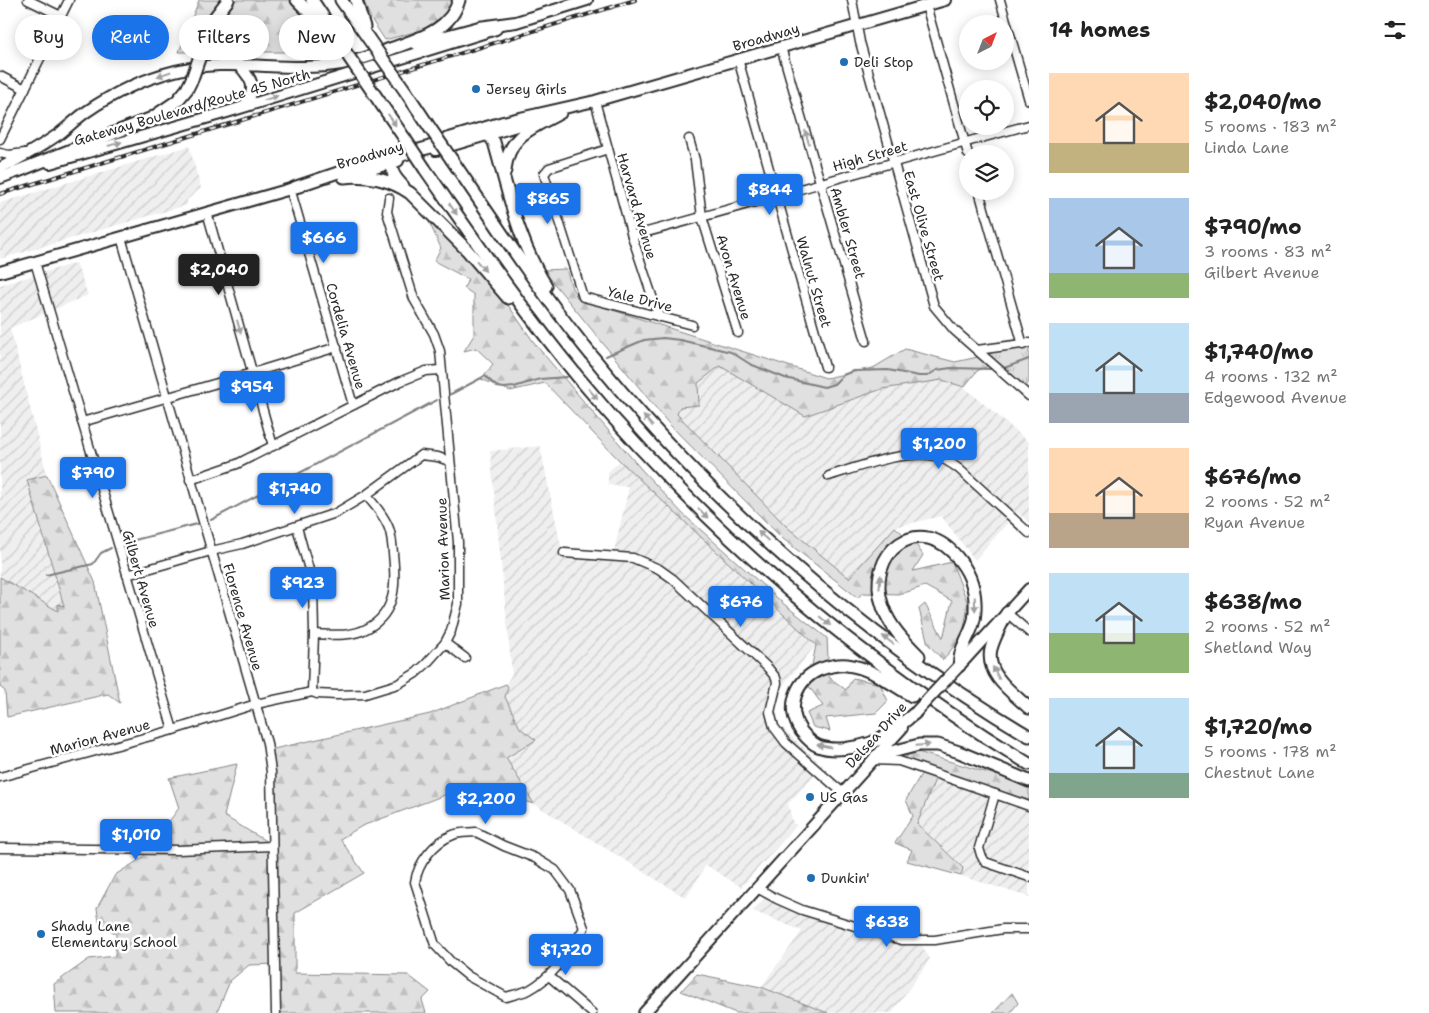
<!DOCTYPE html>
<html lang="en">
<head>
<meta charset="utf-8">
<style>
  :root { --surface:#fff; --page:#f6f6f6; --text:#222; --muted:#767676; --accent:#1a73e8 }
  body { margin:0; font-family:"Shantell Sans",sans-serif; background:var(--page); color:var(--text); height:100vh; display:flex; flex-direction:column; font-size:19px; white-space:nowrap }
  * { box-sizing:border-box; margin:0 }
  p { font-size:16px; color:var(--muted) }
  .icon { flex:none; width:28px; height:28px; fill:none; stroke:currentColor; stroke-width:2; stroke-linecap:round; stroke-linejoin:round }
  .map { position:relative; flex:1; overflow:hidden }
  .sheet { display:flex; flex-direction:column; background:var(--surface); width:400px }
  .sheet>* { flex:none }
  .hud { position:absolute; left:15px; top:15px; width:475px; height:45px; display:flex; gap:10px }
  .needle { width:32px; rotate:42deg }
  .buttons { position:absolute; left:959px; top:15px; display:grid; gap:10px }
  .buttons a { display:grid; place-items:center; width:55px; height:55px; border-radius:50%; background:var(--surface); box-shadow:0 2px 12px #0003; font-size:25px }
  .price { position:absolute; translate:-50% -42px; padding:0 11px; border-radius:5px; background:var(--accent); color:#fff; font-size:16px; line-height:32px; filter:drop-shadow(0 1px 2px #0008) }
  .price::after { content:''; position:absolute; left:50%; top:30px; width:15px; height:11px; margin-left:-8px; background:inherit; clip-path:polygon(0 0,100% 0,50% 100%) }
  .price.selected { background:#222; color:#fff }
  ul { padding:0; list-style:none }
  li { display:flex; align-items:center; gap:15px; height:125px; padding:0 20px }
  li span { display:grid; place-items:center; flex:none; width:140px; height:100px; border-radius:0px; color:#555 }
  li>.icon { margin-inline-start:auto }
  span .icon { width:60px; height:60px; fill:#fffc; stroke-width:1 }
  li b { font-size:21px }
  h2 { display:flex; justify-content:space-between; align-items:center; height:60px; padding:0 20px; font-size:21px }
  .pill { padding:0 18px; border-radius:22px; background:var(--surface); box-shadow:0 2px 12px #0003; font-size:18px; line-height:45px }
  .pill.selected { background:var(--accent); color:#fff }
  main { display:flex; flex:1; min-height:0 }
  .map>svg:first-child { display:block }
  .industrial { fill:url(#industrial-furrows) }
  .forest { fill:url(#forest-firs); stroke:#868686 }
  .park { fill:url(#park-tufts); stroke:#868686 }
  .lines { fill:none; stroke-linecap:round; stroke-linejoin:round }
  .stream { stroke:#7e7e7e; stroke-width:2 }
  .minor-casing { stroke:#2b2b2b; stroke-width:11 }
  .major-casing { stroke:#2b2b2b; stroke-width:14 }
  .highway-casing { stroke:#2b2b2b; stroke-width:15 }
  .minor { stroke:#fff; stroke-width:8 }
  .major { stroke:#fff; stroke-width:10 }
  .highway { stroke:#fff; stroke-width:11 }
  .rail-casing { stroke:#2b2b2b; stroke-width:4 }
  .rail { stroke:#fff; stroke-width:2; stroke-dasharray:5.5; stroke-linecap:butt }
  .major-bridge-casing { stroke:#2b2b2b; stroke-width:14; stroke-linecap:butt }
  .highway-bridge-casing { stroke:#2b2b2b; stroke-width:15; stroke-linecap:butt }
  .major-bridge { stroke:#fff; stroke-width:10 }
  .highway-bridge { stroke:#fff; stroke-width:11 }
  .oneway { fill:#a0a0a0 }
  .poi-dot { fill:#1f6fb2; stroke:#fff; stroke-width:2 }
  .labels { text-anchor:middle; dominant-baseline:central; stroke-width:5; stroke-linejoin:round; paint-order:stroke }
  .street-label { font-size:14px; fill:#2b2b2b; stroke:#fff }
  .poi-label { font-size:14px; fill:#2b2b2b; stroke:#fff; text-anchor:start }
</style>
</head>
<body>
<main>
<div class="map">
<svg width="1029" height="1013" viewBox="0 0 1029 1013">
  <defs>
    <pattern id="industrial-furrows" width="10" height="10" patternUnits="userSpaceOnUse" patternTransform="scale(1.25)"><rect width="10" height="10" fill="#efefef"/><path d="M-1 1l2-2M0 10L10 0M9 11l2-2" fill="none" stroke="#cdcdcd"/></pattern>
    <pattern id="forest-firs" width="22" height="20" patternUnits="userSpaceOnUse" patternTransform="scale(1.25)"><rect width="22" height="20" fill="#e0e0e0"/><path d="M5 1l3.5 6h-7zM16 11l3.5 6h-7z" fill="#c0c0c0"/></pattern>
    <pattern id="park-tufts" width="24" height="20" patternUnits="userSpaceOnUse" patternTransform="scale(1.25)"><rect width="24" height="20" fill="#e0e0e0"/><path d="M3 7l-1-3M5 7V3M7 7l1-3M15 17l-1-3M17 17v-4M19 17l1-3" fill="none" stroke="#c0c0c0"/></pattern>
  </defs>
  <rect width="100%" height="100%" fill="#fff"/>
  <filter id="ink" filterUnits="userSpaceOnUse"><feTurbulence type="fractalNoise" baseFrequency=".02" numOctaves="2"/><feDisplacementMap in="SourceGraphic" scale="10" xChannelSelector="R" yChannelSelector="G"/><feConvolveMatrix kernelMatrix="1 2 1 2 8 2 1 2 1" color-interpolation-filters="sRGB"/></filter>
  <g filter="url(#ink)">
    <g class="industrial">
      <polygon points="189,146 201,188 187,200 187,205 0,259 0,203"/>
      <polygon points="76,263 88,295 10,328 47,475 28,480 65,607 58,611 0,577 0,285"/>
      <polygon points="720,366 805,416 882,389 942,380 964,387 1029,442 1029,522 1017,512 975,560 941,516 895,527 849,578 787,527 677,415 680,407 697,382"/>
      <polygon points="540,446 561,546 596,551 614,551 629,487 608,485 608,472 620,461 816,645 784,684 776,709 779,725 823,766 788,804 793,823 797,825 741,887 706,865 686,898 534,804 506,758 535,740 520,728 504,697 508,687 506,684 512,674 490,451"/>
      <polygon points="938,772 1029,800 1029,897 961,876 963,867 917,824"/>
      <polygon points="769,894 869,933 920,942 930,959 892,1013 828,1013 761,987 802,931 753,911"/>
    </g>
    <g class="forest">
      <polygon points="199,0 296,0 333,52 179,52"/>
      <polygon points="363,0 453,0 451,11 422,30 385,40 371,19"/>
      <polygon points="425,213 499,292 535,344 641,469 683,514 785,605 827,638 829,677 846,690 853,678 880,684 888,701 876,713 826,718 830,731 813,727 807,713 823,706 808,685 816,645 620,461 545,383 510,391 481,379 493,364 476,348 464,351 474,335 474,295 464,288 468,279 434,261 441,248"/>
      <polygon points="566,269 572,288 578,299 826,378 873,368 905,349 955,362 978,357 988,366 977,371 964,387 942,380 882,389 805,416 720,366 698,383 699,405 680,407 677,414 787,527 849,578 895,527 917,546 923,555 913,571 952,562 968,604 963,635 943,660 928,644 919,609 925,604 943,638 952,601 925,586 901,594 862,593 858,598 782,538 669,424 543,270"/>
      <polygon points="47,475 95,582 120,703 108,694 7,717 5,691 0,687 0,577 58,611 58,604 64,606 27,480"/>
      <polygon points="506,684 508,687 505,697 520,728 536,740 506,758 534,804 469,786 362,826 340,839 364,873 295,913 295,973 408,975 430,992 422,1000 426,1013 278,1013 277,964 249,965 230,981 218,1010 218,1013 56,1013 54,984 89,959 115,956 116,934 99,922 97,908 115,875 142,858 179,808 169,778 237,764 224,816 274,846 269,750 430,714"/>
      <polygon points="911,750 1016,781 1029,787 1029,800 938,772 917,824 963,868 961,876 907,861 912,850 895,843 913,816 906,800 924,769 903,762"/>
      <polygon points="697,974 761,987 828,1013 736,1013 681,991"/>
      <polygon points="1012,993 1018,1003 1010,1013 993,1013"/>
    </g>
    <polygon class="park" points="1029,340 1029,382 1023,389 986,355"/>
    <g class="lines">
      <g class="stream">
        <polyline points="606,356 644,340 663,338 680,340 731,352 750,364 785,378 824,387 834,384 843,375 853,371 888,370 919,376 927,376 937,370 951,368 992,369"/>
        <polyline points="1004,368 1029,359"/>
        <polyline points="451,394 485,376 497,387 504,388 514,387 540,379 567,377"/>
        <polyline points="211,520 437,400"/>
        <polyline points="123,543 197,524"/>
        <polyline points="46,575 93,564 101,553 111,548"/>
      </g>
      <defs>
        <g id="minor">
          <polyline points="28,0 61,16"/>
          <polyline points="852,0 860,42 934,306 954,330 1029,396"/>
          <polyline points="1000,0 1029,100"/>
          <polyline points="926,5 968,154"/>
          <polyline points="781,47 866,341"/>
          <polyline points="738,59 825,367"/>
          <polyline points="0,76 25,89"/>
          <polyline points="595,101 632,236 659,317"/>
          <polyline points="0,139 69,0"/>
          <polyline points="689,139 695,160 702,217 738,333"/>
          <polyline points="608,149 549,168 544,174 583,297 692,325"/>
          <polyline points="0,153 9,155 25,153"/>
          <polyline points="290,188 353,405"/>
          <polyline points="979,191 1023,345"/>
          <polyline points="207,212 273,446"/>
          <path d="M632 236C764 201 896 160 1029 125"/>
          <polyline points="121,237 267,743 271,772 276,1013"/>
          <polyline points="35,262 173,730"/>
          <polyline points="977,350 1029,343"/>
          <polyline points="82,422 252,373 337,347"/>
          <path d="M829 476C858 467 906 449 935 456 944 458 951 463 959 469L1029 533"/>
          <polyline points="190,480 237,464 399,382 426,371 441,370"/>
          <polyline points="297,527 313,584 314,634 312,692"/>
          <polyline points="564,553 633,558 659,569 673,579 768,668 776,678 777,683 770,712 774,727 786,743 843,793"/>
          <polyline points="127,575 211,551 242,544 336,513 366,495 421,455 438,457 449,461"/>
          <polyline points="1007,613 1029,632"/>
          <path d="M314 634C332 635 352 637 368 628 397 612 396 582 393 553 392 544 392 534 388 526 383 514 374 504 366 495"/>
          <polyline points="445,643 465,658"/>
          <polyline points="872,760 899,761 995,794"/>
          <polyline points="0,777 173,730 256,704 312,692 317,694 337,695 365,694 398,684 416,673 426,664 445,643 451,631 458,604 458,542 440,351 434,334 414,299 387,212 389,198"/>
          <polyline points="1029,806 995,794 979,848 981,855 985,862 1029,877"/>
          <path d="M476 832 504 846 535 858 555 870 570 890 584 928C571 951 553 977 529 990 522 993 513 995 506 997L468 976 452 963 435 945 415 882C418 863 434 842 453 835 459 832 469 833 476 832Z"/>
          <polyline points="0,848 178,850 272,846"/>
          <polyline points="757,888 777,899 802,910 901,940 935,940 1003,929 1029,929"/>
          <polyline points="549,976 592,1013"/>
        </g>
        <g id="major">
          <polyline points="416,44 479,27 516,22 587,0"/>
          <path d="M239 65C253 81 257 87 245 106"/>
          <polyline points="436,142 503,122 595,101 945,0"/>
          <polyline points="436,150 537,120"/>
          <polyline points="50,163 227,112 496,29"/>
          <path d="M0 168C21 158 40 147 59 134 68 127 76 119 86 112 112 94 143 79 175 71 229 57 286 73 341 64 356 61 371 56 385 51"/>
          <polyline points="352,175 398,161"/>
          <polyline points="0,178 24,169"/>
          <polyline points="295,187 402,151"/>
          <polyline points="0,272 301,186"/>
          <polyline points="959,666 1029,589"/>
          <polyline points="644,1013 902,728"/>
        </g>
        <g id="highway">
          <polyline points="297,0 340,44"/>
          <polyline points="312,0 326,21"/>
          <polyline points="341,0 368,38"/>
          <polyline points="356,0 364,27"/>
          <polyline points="202,50 212,21 228,0"/>
          <path d="M385 51C413 40 450 33 459 0"/>
          <polyline points="406,92 430,128"/>
          <polyline points="379,101 405,139"/>
          <path d="M477 130 487 133 494 142C508 191 518 241 546 286"/>
          <path d="M452 160C495 223 536 286 584 346 705 498 861 637 1029 736"/>
          <path d="M425 169C474 239 523 311 578 377 705 530 858 660 1029 764"/>
          <polyline points="18,171 152,118 177,101 187,89 192,79"/>
          <path d="M505 171C508 135 532 128 560 113"/>
          <path d="M344 177C367 174 391 180 410 193L467 250 508 298"/>
          <path d="M403 186C396 179 389 171 393 160 407 149 429 152 443 140"/>
          <path d="M1007 613C1001 625 994 637 991 649 985 675 1013 693 1029 708"/>
          <path d="M919 656C905 642 890 627 883 607 863 553 921 508 960 561 971 575 976 593 975 611 975 625 968 635 963 647 960 653 960 660 959 666"/>
          <path d="M912 696C891 684 872 668 847 665 837 664 830 666 821 669 796 679 785 707 801 731 805 736 811 743 818 746 833 752 856 748 871 743 887 737 901 724 915 713"/>
          <polyline points="876,756 919,745 938,745 959,752 1029,781"/>
        </g>
      </defs>
      <use href="#minor" class="minor-casing"/>
      <use href="#major" class="major-casing"/>
      <use href="#highway" class="highway-casing"/>
      <use href="#minor" class="minor"/>
      <use href="#major" class="major"/>
      <use href="#highway" class="highway"/>
      <defs>
        <polyline id="rail" points="0,194 635,0"/>
      </defs>
      <use href="#rail" class="rail-casing"/>
      <use href="#rail" class="rail"/>
      <defs>
        <polyline id="major-bridge" points="915,713 959,666"/>
        <g id="highway-bridge">
          <polyline points="368,38 406,92"/>
          <polyline points="340,44 379,101"/>
          <polyline points="192,79 202,50"/>
          <polyline points="430,128 452,160"/>
          <polyline points="405,139 425,169"/>
        </g>
      </defs>
      <use href="#major-bridge" class="major-bridge-casing"/>
      <use href="#highway-bridge" class="highway-bridge-casing"/>
      <use href="#major-bridge" class="major-bridge"/>
      <use href="#highway-bridge" class="highway-bridge"/>
    </g>
    <defs><path id="oneway-solid" d="M-6-.8H1V-3.2L6.5 0L1 3.2V.8H-6Z" transform="scale(1.25)"/></defs>
    <g class="oneway">
      <use href="#oneway-solid" transform="translate(164 74) rotate(161)"/>
      <use href="#oneway-solid" transform="translate(271 98) rotate(-17)"/>
      <use href="#oneway-solid" transform="translate(392 120) rotate(56)"/>
      <use href="#oneway-solid" transform="translate(807 137) rotate(-106)"/>
      <use href="#oneway-solid" transform="translate(115 144) rotate(-16)"/>
      <use href="#oneway-solid" transform="translate(453 209) rotate(55)"/>
      <use href="#oneway-solid" transform="translate(481 266) rotate(49)"/>
      <use href="#oneway-solid" transform="translate(239 327) rotate(74)"/>
      <use href="#oneway-solid" transform="translate(593 394) rotate(50)"/>
      <use href="#oneway-solid" transform="translate(648 421) rotate(-131)"/>
      <use href="#oneway-solid" transform="translate(703 513) rotate(44)"/>
      <use href="#oneway-solid" transform="translate(763 536) rotate(-138)"/>
      <use href="#oneway-solid" transform="translate(880 582) rotate(-85)"/>
      <use href="#oneway-solid" transform="translate(975 604) rotate(88)"/>
      <use href="#oneway-solid" transform="translate(825 621) rotate(39)"/>
      <use href="#oneway-solid" transform="translate(888 640) rotate(-143)"/>
      <use href="#oneway-solid" transform="translate(996 673) rotate(-118)"/>
      <use href="#oneway-solid" transform="translate(923 745) rotate(-5)"/>
      <use href="#oneway-solid" transform="translate(824 746) rotate(-168)"/>
    </g>
  </g>
  <g class="poi-dot">
    <circle cx="844" cy="62" r="5"/>
    <circle cx="476" cy="89" r="5"/>
    <circle cx="810" cy="797" r="5"/>
    <circle cx="811" cy="878" r="5"/>
    <circle cx="41" cy="934" r="5"/>
  </g>
  <g class="labels">
    <g class="street-label">
      <text transform="translate(766 37) rotate(-16)">Broadway</text>
      <text transform="translate(192 107) rotate(-16)">Gateway Boulevard/Route 45 North</text>
      <text transform="translate(370 155) rotate(-16)">Broadway</text>
      <text transform="translate(870 156) rotate(-16)">High Street</text>
      <text transform="translate(637 206) rotate(74)">Harvard Avenue</text>
      <text transform="translate(924 226) rotate(74)">East Olive Street</text>
      <text transform="translate(848 233) rotate(74)">Ambler Street</text>
      <text transform="translate(734 277) rotate(73)">Avon Avenue</text>
      <text transform="translate(814 282) rotate(74)">Walnut Street</text>
      <text transform="translate(640 299) rotate(14)">Yale Drive</text>
      <text transform="translate(346 336) rotate(74)">Cordelia Avenue</text>
      <text transform="translate(443 549) rotate(-92)">Marion Avenue</text>
      <text transform="translate(141 579) rotate(74)">Gilbert Avenue</text>
      <text transform="translate(243 617) rotate(74)">Florence Avenue</text>
      <text transform="translate(876 735) rotate(-48)">Delsea Drive</text>
      <text transform="translate(100 737) rotate(-15)">Marion Avenue</text>
    </g>
    <g class="poi-label">
      <text x="854" y="62">Deli Stop</text>
      <text x="486" y="89">Jersey Girls</text>
      <text x="820" y="797">US Gas</text>
      <text x="821" y="878">Dunkin'</text>
      <text x="51" y="926">Shady Lane<tspan x="51" dy="16">Elementary School</tspan></text>
    </g>
  </g>
</svg>
<div class="buttons">
<a><svg class="needle" viewBox="-14 -14 28 28"><path d="M0-13l5 13h-10z" fill="#e53935"/><path d="M0 13l5-13h-10z" fill="#767676"/></svg></a>
<a><svg class="icon" aria-label="locate" viewBox="0 0 24 24"><circle cx="12" cy="12" r="6"/><path d="M12 2v4M12 18v4M2 12h4M18 12h4"/></svg></a>
<a><svg class="icon" aria-label="layers" viewBox="0 0 24 24"><path d="M12 4l9 5-9 5-9-5zM3 14l9 5 9-5"/></svg></a>
</div>
<b class="price" style="left:770px;top:216px">$844</b>
<b class="price" style="left:548px;top:225px">$865</b>
<b class="price" style="left:324px;top:264px">$666</b>
<b class="price selected" style="left:219px;top:296px">$2,040</b>
<b class="price" style="left:252px;top:413px">$954</b>
<b class="price" style="left:939px;top:470px">$1,200</b>
<b class="price" style="left:93px;top:499px">$790</b>
<b class="price" style="left:295px;top:515px">$1,740</b>
<b class="price" style="left:303px;top:609px">$923</b>
<b class="price" style="left:741px;top:628px">$676</b>
<b class="price" style="left:486px;top:825px">$2,200</b>
<b class="price" style="left:136px;top:861px">$1,010</b>
<b class="price" style="left:887px;top:948px">$638</b>
<b class="price" style="left:566px;top:976px">$1,720</b>
<div class="hud">
<a class="pill">Buy</a>
<a class="pill selected">Rent</a>
<a class="pill">Filters</a>
<a class="pill">New</a>
</div>
</div>
<section class="sheet">
<h2>14 homes<svg class="icon" aria-label="filters" viewBox="0 0 24 24"><path d="M4 7h16M4 17h16"/><circle cx="9" cy="7" r="2"/><circle cx="15" cy="17" r="2"/></svg></h2>
<ul>
<li><span style="background:linear-gradient(#ffd9b3 70%,#c2b280 0)"><svg class="icon" aria-label="home" viewBox="0 0 24 24"><path d="M3 11l9-7 9 7M6 9v11h12V9"/></svg></span><div><b>$2,040/mo</b><p>5 rooms · 183 m²</p><p>Linda Lane</p></div></li>
<li><span style="background:linear-gradient(#a9c7e8 75%,#8fb573 0)"><svg class="icon" aria-label="home" viewBox="0 0 24 24"><path d="M3 11l9-7 9 7M6 9v11h12V9"/></svg></span><div><b>$790/mo</b><p>3 rooms · 83 m²</p><p>Gilbert Avenue</p></div></li>
<li><span style="background:linear-gradient(#bfe0f5 70%,#9aa5b1 0)"><svg class="icon" aria-label="home" viewBox="0 0 24 24"><path d="M3 11l9-7 9 7M6 9v11h12V9"/></svg></span><div><b>$1,740/mo</b><p>4 rooms · 132 m²</p><p>Edgewood Avenue</p></div></li>
<li><span style="background:linear-gradient(#ffd9b3 65%,#b9a48a 0)"><svg class="icon" aria-label="home" viewBox="0 0 24 24"><path d="M3 11l9-7 9 7M6 9v11h12V9"/></svg></span><div><b>$676/mo</b><p>2 rooms · 52 m²</p><p>Ryan Avenue</p></div></li>
<li><span style="background:linear-gradient(#bfe0f5 60%,#8fb573 0)"><svg class="icon" aria-label="home" viewBox="0 0 24 24"><path d="M3 11l9-7 9 7M6 9v11h12V9"/></svg></span><div><b>$638/mo</b><p>2 rooms · 52 m²</p><p>Shetland Way</p></div></li>
<li><span style="background:linear-gradient(#bfe0f5 75%,#7fa58c 0)"><svg class="icon" aria-label="home" viewBox="0 0 24 24"><path d="M3 11l9-7 9 7M6 9v11h12V9"/></svg></span><div><b>$1,720/mo</b><p>5 rooms · 178 m²</p><p>Chestnut Lane</p></div></li>
</ul>
</section>
</main>
</body>
</html>
